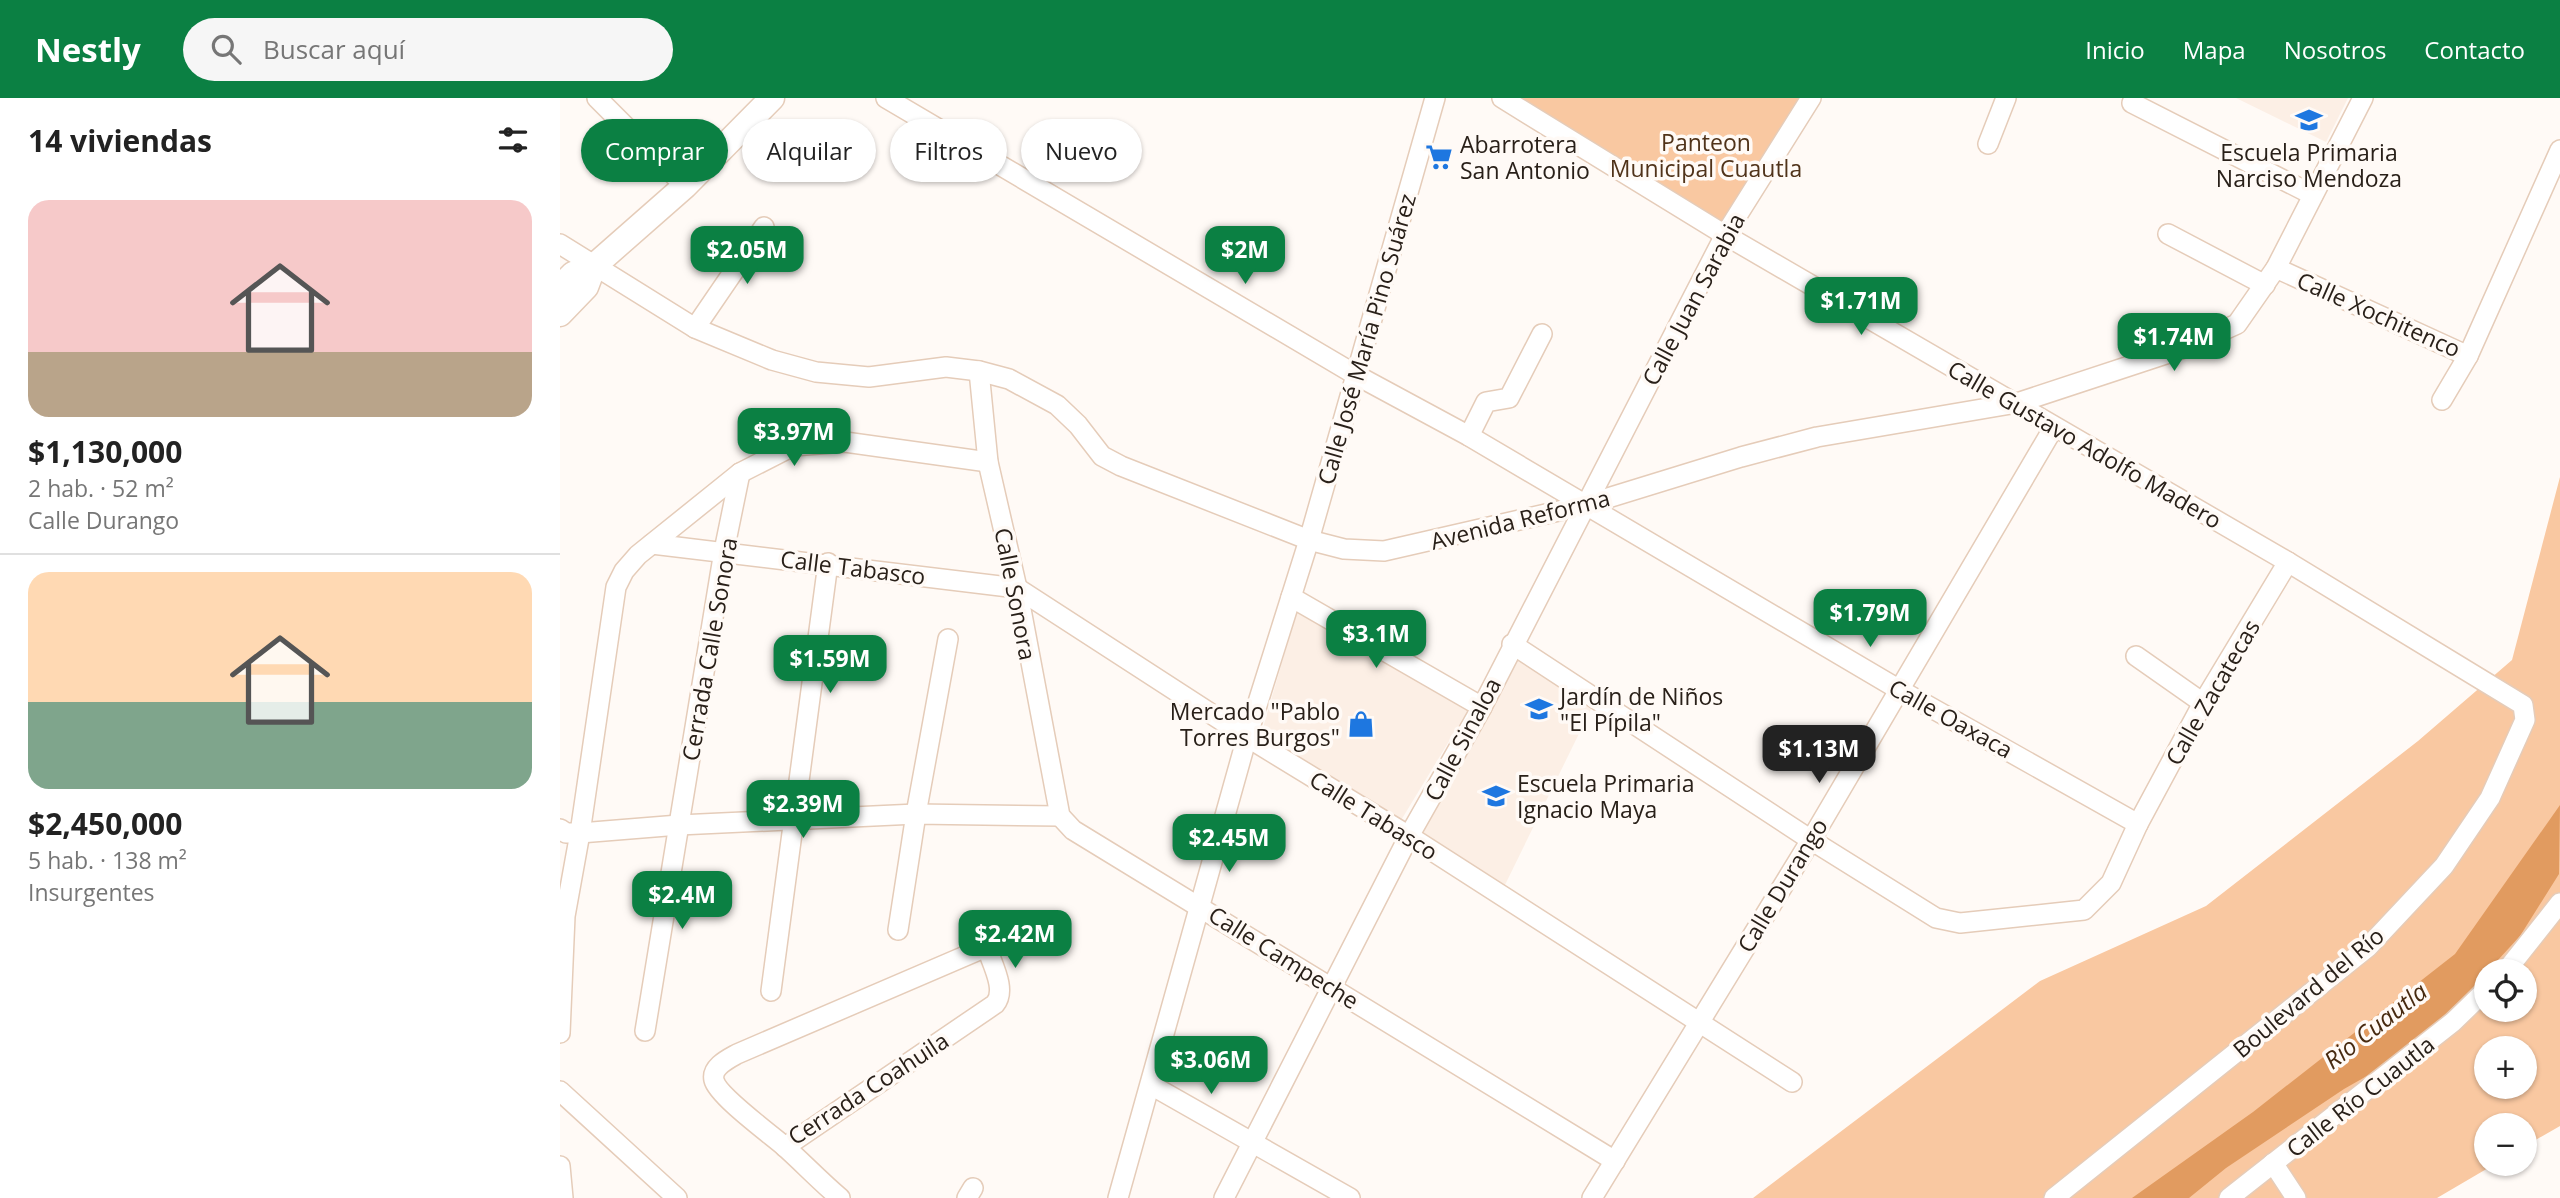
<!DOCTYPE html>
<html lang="es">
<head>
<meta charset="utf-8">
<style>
  :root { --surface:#fff; --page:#f6f6f6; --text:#222; --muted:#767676; --line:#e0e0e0; --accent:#0b8043 }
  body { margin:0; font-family:"Open Sans",sans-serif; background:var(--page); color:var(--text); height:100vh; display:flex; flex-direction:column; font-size:26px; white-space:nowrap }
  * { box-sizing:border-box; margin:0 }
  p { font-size:23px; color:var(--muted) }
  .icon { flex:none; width:38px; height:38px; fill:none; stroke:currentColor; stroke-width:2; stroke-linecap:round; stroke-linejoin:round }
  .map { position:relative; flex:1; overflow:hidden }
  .side { display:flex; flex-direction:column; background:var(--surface); width:560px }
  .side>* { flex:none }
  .top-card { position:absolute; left:21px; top:21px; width:665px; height:63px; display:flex; gap:14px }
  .fabs { position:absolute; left:1914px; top:861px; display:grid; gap:14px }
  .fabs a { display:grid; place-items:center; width:63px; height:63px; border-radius:50%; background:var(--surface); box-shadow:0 2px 5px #0004; font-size:35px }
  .price { position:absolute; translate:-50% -60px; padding:0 16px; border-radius:14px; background:var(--accent); color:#fff; font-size:23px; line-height:46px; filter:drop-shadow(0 2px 4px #0008) }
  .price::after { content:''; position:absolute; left:50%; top:42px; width:21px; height:16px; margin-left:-10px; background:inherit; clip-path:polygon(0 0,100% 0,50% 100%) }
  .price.active { background:#222; color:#fff }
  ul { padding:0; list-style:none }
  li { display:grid; align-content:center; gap:14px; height:371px; padding:0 28px }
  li+li { border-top:2px solid var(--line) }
  li span { display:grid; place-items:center; height:217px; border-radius:21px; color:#555 }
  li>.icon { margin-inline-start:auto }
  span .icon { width:126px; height:126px; fill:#fffc; stroke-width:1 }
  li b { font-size:30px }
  h2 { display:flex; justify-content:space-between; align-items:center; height:84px; padding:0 28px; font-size:30px }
  .tag { padding:0 24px; border-radius:32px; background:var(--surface); box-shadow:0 2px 5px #0004; font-size:24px; line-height:63px }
  .tag.active { background:var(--accent); color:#fff }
  header { display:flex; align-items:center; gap:42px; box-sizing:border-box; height:98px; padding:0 35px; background:var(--accent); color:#fff }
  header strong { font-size:33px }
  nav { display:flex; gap:38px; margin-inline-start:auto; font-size:24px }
  .search { width:490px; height:63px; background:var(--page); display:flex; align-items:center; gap:18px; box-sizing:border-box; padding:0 24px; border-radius:38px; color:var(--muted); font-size:26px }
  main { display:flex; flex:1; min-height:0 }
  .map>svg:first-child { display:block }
  .built { fill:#fcefe5 }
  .green { fill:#f9c8a1; fill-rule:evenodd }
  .water { fill:#e19b60 }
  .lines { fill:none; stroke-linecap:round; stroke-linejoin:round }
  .minor-casing { stroke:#e5ccb9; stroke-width:22 }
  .major-casing { stroke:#e5ccb9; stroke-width:27 }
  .minor { stroke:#fff; stroke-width:19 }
  .major { stroke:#fff; stroke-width:24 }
  .labels { text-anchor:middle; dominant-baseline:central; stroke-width:7; stroke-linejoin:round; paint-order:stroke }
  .park-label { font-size:23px; fill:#50331a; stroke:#fffaf6 }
  .poi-label { font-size:23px; fill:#292019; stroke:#fffaf6; text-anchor:start }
  .street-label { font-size:23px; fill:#292019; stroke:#fffaf6 }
  .water-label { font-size:24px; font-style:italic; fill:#472a10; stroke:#fffaf6 }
</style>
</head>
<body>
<header>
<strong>Nestly</strong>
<div class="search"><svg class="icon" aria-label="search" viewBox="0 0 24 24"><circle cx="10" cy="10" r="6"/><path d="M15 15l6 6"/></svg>Buscar aquí</div>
<nav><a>Inicio</a><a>Mapa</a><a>Nosotros</a><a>Contacto</a></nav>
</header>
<main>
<section class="side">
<h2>14 viviendas<svg class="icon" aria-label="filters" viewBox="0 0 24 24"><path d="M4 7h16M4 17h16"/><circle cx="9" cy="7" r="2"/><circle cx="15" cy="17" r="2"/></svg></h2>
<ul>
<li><span style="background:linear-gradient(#f6c9c9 70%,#b9a48a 0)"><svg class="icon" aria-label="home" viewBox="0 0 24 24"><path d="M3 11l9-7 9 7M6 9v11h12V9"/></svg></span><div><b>$1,130,000</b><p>2 hab. · 52 m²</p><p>Calle Durango</p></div></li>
<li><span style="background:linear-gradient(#ffd9b3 60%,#7fa58c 0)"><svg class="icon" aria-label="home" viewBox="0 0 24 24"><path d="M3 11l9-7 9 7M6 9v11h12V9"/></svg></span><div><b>$2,450,000</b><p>5 hab. · 138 m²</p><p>Insurgentes</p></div></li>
</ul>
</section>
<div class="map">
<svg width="2000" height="1100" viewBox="0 0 2000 1100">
  <rect width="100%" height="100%" fill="#fffaf6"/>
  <g class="built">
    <polygon points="1676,0 1788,0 1766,44"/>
    <polygon points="737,513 908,612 840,724 700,640"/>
    <polygon points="955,557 1033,607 943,791 861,738"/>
  </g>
  <g class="green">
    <polygon points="942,0 1251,0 1165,137"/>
    <path d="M2000 379V1028L1965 1048V1027H1927V1066H1935L1877 1100H1193L1480 883 1646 808 1858 643 1952 562ZM1927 873H1965V912H1927ZM1927 950H1965V989H1927Z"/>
  </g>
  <polygon class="water" points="2000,707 1999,776 1960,838 1895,909 1849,954 1784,991 1666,1070 1629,1100 1572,1100 1693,1014 1895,856"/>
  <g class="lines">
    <defs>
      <g id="minor">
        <polyline points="37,0 125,88"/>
        <polyline points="326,0 796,277 909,338 1338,591 1578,726"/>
        <polyline points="942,0 1165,137 1728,464 1963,607 1965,622 1930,700 1884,768 1808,849 1494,1100"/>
        <polyline points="1572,5 1753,97"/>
        <polyline points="1428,46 1446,0"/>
        <polyline points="1608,136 1705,187"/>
        <polyline points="0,146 135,230 212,262 256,274 309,279 386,269 419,273 449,281 497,307 518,327 542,358 561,368 749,442 784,451 824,453 1025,407 1181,359 1257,339 1457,305 1624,250 1677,226 1716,170 1803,0"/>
        <polyline points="1716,170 1908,258"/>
        <polyline points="135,230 204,129"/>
        <polyline points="419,273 428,364 457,490 500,718 513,732 1055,1063"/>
        <polyline points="1882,302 1908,258 2000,52"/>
        <polyline points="909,338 926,304 949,300 982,236"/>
        <polyline points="92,446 457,490 687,639 849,738 1232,984"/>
        <polyline points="731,499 922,609"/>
        <polyline points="952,546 1251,742 1376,820 1400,825 1524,812 1551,785 1578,726 1643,605 1728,464"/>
        <polyline points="1576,558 1643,605"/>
        <polyline points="0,731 6,735 20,735 119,727 356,716 500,718"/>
        <polyline points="338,832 356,716 388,541"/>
        <polyline points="1946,873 2000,805"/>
        <polyline points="211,893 268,465"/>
        <polyline points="85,933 164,453 180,375"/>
        <polyline points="0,935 5,818 20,735 56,489 64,473 78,457 180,375 233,348 285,344 428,364"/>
        <polyline points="591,987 790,1100"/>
        <polyline points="0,993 117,1100"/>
        <path d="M225 1049 435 906C447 892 432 866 427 850"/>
        <polyline points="1713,1065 1736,1100"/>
        <polyline points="0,1068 3,1100"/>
        <path d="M280 1100C260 1083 243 1065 224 1048 210 1036 157 997 154 982 151 969 168 961 177 956L454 837"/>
        <polyline points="407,1100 413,1090"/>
        <polyline points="558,1100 687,639 749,442 875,0"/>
        <polyline points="664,1100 849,738 922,609 1165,137 1251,0"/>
        <polyline points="1032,1100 1251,742 1494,329"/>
        <polyline points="1669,1100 1893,924 1927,891"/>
      </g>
      <g id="major">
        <polyline points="0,189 13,176 34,168 125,88 212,0"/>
        <polyline points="0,216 26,189 34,168"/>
      </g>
    </defs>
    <use href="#minor" class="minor-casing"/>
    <use href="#major" class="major-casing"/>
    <use href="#minor" class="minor"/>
    <use href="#major" class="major"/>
  </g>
  <defs>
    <symbol id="school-bare" viewBox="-9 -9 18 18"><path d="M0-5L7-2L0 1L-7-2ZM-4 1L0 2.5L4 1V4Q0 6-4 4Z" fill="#1e77e0" stroke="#fffaf6" stroke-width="2.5" paint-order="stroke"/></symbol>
    <symbol id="supermarket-bare" viewBox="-9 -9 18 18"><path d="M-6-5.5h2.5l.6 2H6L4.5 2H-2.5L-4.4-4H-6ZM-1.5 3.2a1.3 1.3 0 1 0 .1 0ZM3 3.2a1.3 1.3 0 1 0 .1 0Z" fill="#1e77e0" stroke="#fffaf6" stroke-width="2.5" paint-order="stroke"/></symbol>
    <symbol id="shop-bare" viewBox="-9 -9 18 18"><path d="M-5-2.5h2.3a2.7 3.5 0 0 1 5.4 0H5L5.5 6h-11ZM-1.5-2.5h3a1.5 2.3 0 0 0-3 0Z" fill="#1e77e0" stroke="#fffaf6" stroke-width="2.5" paint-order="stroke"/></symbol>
  </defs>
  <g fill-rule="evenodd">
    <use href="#school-bare" x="1730" y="3" width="38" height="38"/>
    <use href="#supermarket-bare" x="860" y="40" width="38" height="38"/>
    <use href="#school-bare" x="960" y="592" width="38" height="38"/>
    <use href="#shop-bare" x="782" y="607" width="38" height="38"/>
    <use href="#school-bare" x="917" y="679" width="38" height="38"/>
  </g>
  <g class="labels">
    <g class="park-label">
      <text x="1146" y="44">Panteon<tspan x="1146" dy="26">Municipal Cuautla</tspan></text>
    </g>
    <g class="poi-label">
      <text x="900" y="46">Abarrotera<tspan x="900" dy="26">San Antonio</tspan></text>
      <text x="1749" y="54" text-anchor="middle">Escuela Primaria<tspan x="1749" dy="26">Narciso Mendoza</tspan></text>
      <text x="1000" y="598">Jardín de Niños<tspan x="1000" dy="26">"El Pípila"</tspan></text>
      <text x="780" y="613" text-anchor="end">Mercado "Pablo<tspan x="780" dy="26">Torres Burgos"</tspan></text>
      <text x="957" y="685">Escuela Primaria<tspan x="957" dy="26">Ignacio Maya</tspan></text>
    </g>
    <g class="street-label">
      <text transform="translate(1133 201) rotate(-62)">Calle Juan Sarabia</text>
      <text transform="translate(1819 216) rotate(24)">Calle Xochitenco</text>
      <text transform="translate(806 241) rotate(-74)">Calle José María Pino Suárez</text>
      <text transform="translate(1525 346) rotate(30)">Calle Gustavo Adolfo Madero</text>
      <text transform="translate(960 421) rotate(-14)">Avenida Reforma</text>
      <text transform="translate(293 469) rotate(7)">Calle Tabasco</text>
      <text transform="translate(456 496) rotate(79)">Calle Sonora</text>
      <text transform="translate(149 551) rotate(-80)">Cerrada Calle Sonora</text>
      <text transform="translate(1652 594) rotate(-60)">Calle Zacatecas</text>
      <text transform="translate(1391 620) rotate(29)">Calle Oaxaca</text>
      <text transform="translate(902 641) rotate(-62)">Calle Sinaloa</text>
      <text transform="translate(814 717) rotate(32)">Calle Tabasco</text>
      <text transform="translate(1222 787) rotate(-59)">Calle Durango</text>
      <text transform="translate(724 859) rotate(32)">Calle Campeche</text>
      <text transform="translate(1748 894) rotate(-40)">Boulevard del Río</text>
      <text transform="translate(308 990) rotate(-33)">Cerrada Coahuila</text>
      <text transform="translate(1800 998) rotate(-38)">Calle Río Cuautla</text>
    </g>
    <g class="water-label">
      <text transform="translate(1815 927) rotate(-38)">Rio Cuautla</text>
    </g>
  </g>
</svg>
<div class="fabs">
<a><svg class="icon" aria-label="locate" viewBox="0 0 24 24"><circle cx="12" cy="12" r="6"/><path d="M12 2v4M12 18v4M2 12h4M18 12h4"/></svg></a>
<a>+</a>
<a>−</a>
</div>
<b class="price" style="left:187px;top:188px">$2.05M</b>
<b class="price" style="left:685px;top:188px">$2M</b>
<b class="price" style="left:1301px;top:239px">$1.71M</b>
<b class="price" style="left:1614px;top:275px">$1.74M</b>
<b class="price" style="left:234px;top:370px">$3.97M</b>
<b class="price" style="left:1310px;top:551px">$1.79M</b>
<b class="price" style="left:816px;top:572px">$3.1M</b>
<b class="price" style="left:270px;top:597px">$1.59M</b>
<b class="price active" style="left:1259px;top:687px">$1.13M</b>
<b class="price" style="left:243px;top:742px">$2.39M</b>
<b class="price" style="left:669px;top:776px">$2.45M</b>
<b class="price" style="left:122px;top:833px">$2.4M</b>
<b class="price" style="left:455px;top:872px">$2.42M</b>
<b class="price" style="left:651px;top:998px">$3.06M</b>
<div class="top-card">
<a class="tag active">Comprar</a>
<a class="tag">Alquilar</a>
<a class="tag">Filtros</a>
<a class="tag">Nuevo</a>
</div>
</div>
</main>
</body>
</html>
